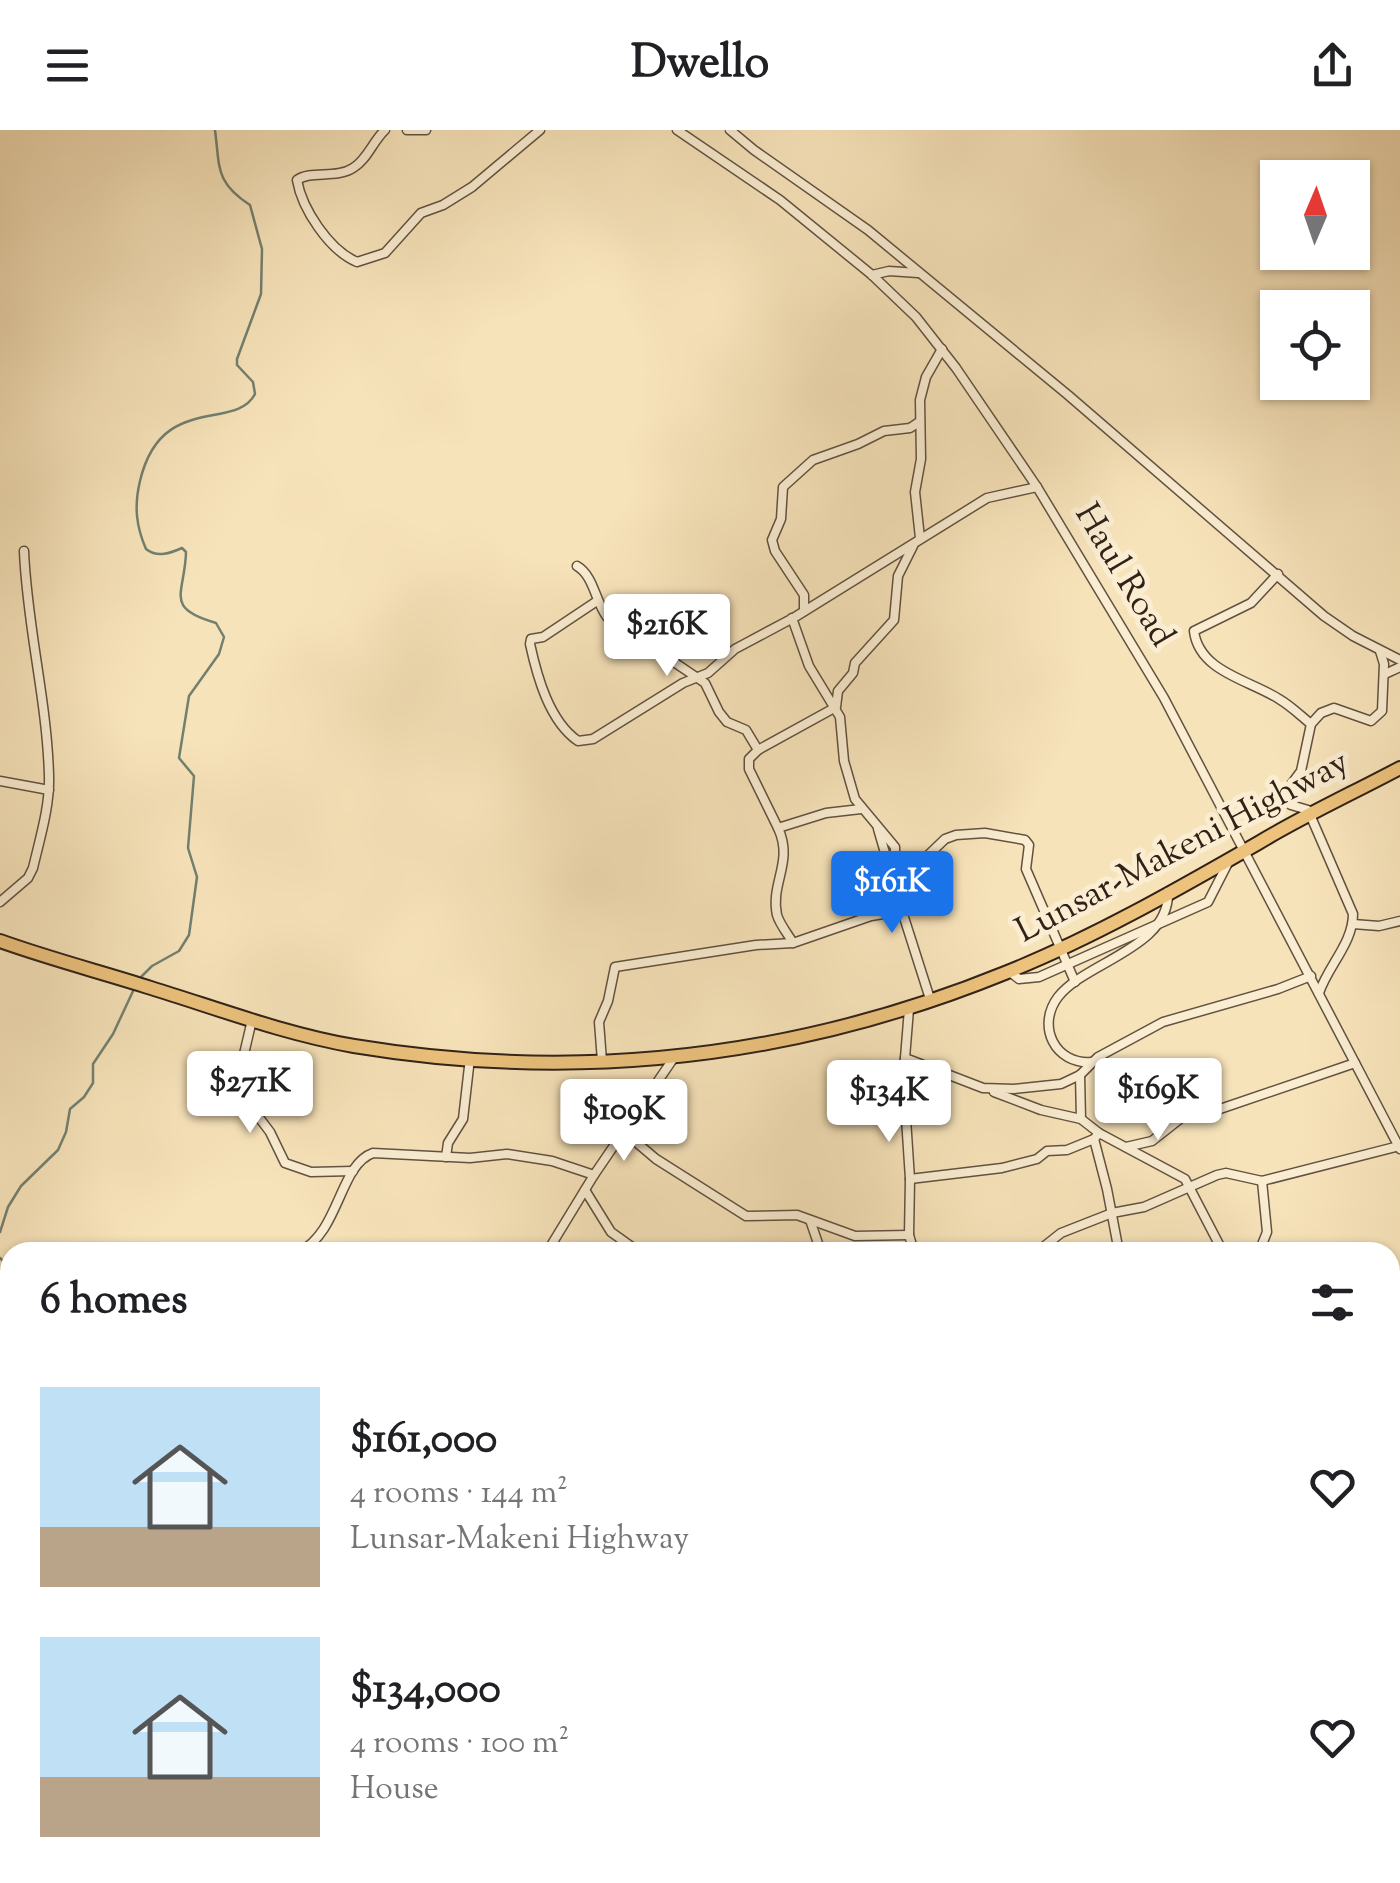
<!DOCTYPE html>
<html lang="en">
<head>
<meta charset="utf-8">
<style>
  :root { --surface:#fff; --page:#f6f6f6; --text:#202124; --muted:#757577; --accent:#1a73e8 }
  body { margin:0; font-family:"Sorts Mill Goudy",serif; background:var(--page); color:var(--text); height:100vh; display:flex; flex-direction:column; font-size:38px; white-space:nowrap }
  * { box-sizing:border-box; margin:0 }
  p { font-size:32px; color:var(--muted) }
  .icon { flex:none; width:55px; height:55px; fill:none; stroke:currentColor; stroke-width:2; stroke-linecap:round; stroke-linejoin:round }
  .map { position:relative; flex:1; overflow:hidden }
  .panel { position:absolute; left:0px; top:1112px; width:1400px; height:642px; display:flex; flex-direction:column; background:var(--surface); border-radius:30px 30px 0 0; box-shadow:0 2px 8px #0004 }
  .panel>* { flex:none }
  .needle { width:65px; rotate:2deg }
  .fabs { position:absolute; left:1260px; top:30px; display:grid; gap:20px }
  .fabs a { display:grid; place-items:center; width:110px; height:110px; border-radius:0px; background:var(--surface); box-shadow:0 2px 8px #0004; font-size:50px }
  .price { position:absolute; translate:-50% -85px; padding:0 22px; border-radius:10px; background:#fff; color:#222; font-size:32px; line-height:65px; filter:drop-shadow(0 2px 5px #0008) }
  .price::after { content:''; position:absolute; left:50%; top:60px; width:30px; height:22px; margin-left:-15px; background:inherit; clip-path:polygon(0 0,100% 0,50% 100%) }
  .price.active { background:var(--accent); color:#fff }
  ul { padding:0; list-style:none }
  li { display:flex; align-items:center; gap:30px; height:250px; padding:0 40px }
  li span { display:grid; place-items:center; flex:none; width:280px; height:200px; border-radius:0px; color:#555 }
  li>.icon { margin-inline-start:auto }
  span .icon { width:120px; height:120px; fill:#fffc; stroke-width:1 }
  li b { font-size:42px }
  h2 { display:flex; justify-content:space-between; align-items:center; height:120px; padding:0 40px; font-size:42px }
  header { display:flex; justify-content:space-between; align-items:center; height:130px; padding:0 40px; background:var(--surface); font-size:45px; font-weight:800 }
  .map>svg:first-child { display:block }
  .lines { fill:none; stroke-linecap:round; stroke-linejoin:round }
  .stream { stroke:#728070; stroke-width:2.5 }
  .street-casing { stroke:#625240; stroke-width:11 }
  .primary-casing { stroke:#312218; stroke-width:16 }
  .street { stroke:#faedd2; stroke-width:8 }
  .primary { stroke:#ecc27d; stroke-width:12 }
  .labels { text-anchor:middle; dominant-baseline:central; stroke-width:10; stroke-linejoin:round; paint-order:stroke }
  .street-label { font-size:35px; fill:#312218; stroke:#faedd2 }
</style>
</head>
<body>
<header><svg class="icon" aria-label="menu" viewBox="0 0 24 24"><path d="M4 6h16M4 12h16M4 18h16"/></svg>Dwello<svg class="icon" aria-label="share" viewBox="0 0 24 24"><path d="M12 15V3M7 8l5-5 5 5M5 13v7h14v-7"/></svg></header>
<div class="map">
<svg width="1400" height="1753" viewBox="0 0 1400 1753">
  <rect width="100%" height="100%" fill="#f7e3ba"/>
  <filter id="stains"><feTurbulence type="fractalNoise" baseFrequency=".002" numOctaves="4"/><feColorMatrix values="0 0 0 0 .2 0 0 0 0 .09 0 0 0 0 .02 0 0 0 .5 -.17"/></filter>
  <radialGradient id="worn" r=".72"><stop offset=".6" stop-color="#630" stop-opacity="0"/><stop offset="1" stop-color="#630" stop-opacity=".3"/></radialGradient>
  <g class="lines">
    <g class="stream">
      <path d="M140 848 152 836 179 821 189 805 197 747 188 718 194 646 179 628 189 566 219 524 224 507 216 493C163 478 185 464 186 422L182 418C171 423 157 428 146 419 136 396 134 376 140 351 161 262 235 302 255 264L253 252 237 235V229L261 164 262 119 250 75C215 52 220 38 215 0"/>
      <polyline points="0,1102 8,1077 21,1056 58,1020 66,1002 70,979 84,967 93,953 93,934 113,904 134,859"/>
      <polyline points="0,1128 10,1138"/>
      <polyline points="0,1160 10,1155"/>
    </g>
    <defs>
      <g id="street">
        <path d="M385 0C373 11 367 30 353 38 336 49 311 40 297 50 302 79 329 120 357 132L385 123 421 83 443 75 472 57 540 0"/>
        <polyline points="407,0 426,0"/>
        <polyline points="677,0 780,70 872,145 916,187 956,238 1037,357 1164,568 1400,1019"/>
        <polyline points="730,0 754,20 868,100 1068,265 1324,486 1353,506 1400,530"/>
        <polyline points="872,145 889,141 918,143"/>
        <polyline points="920,408 915,362 921,329 920,270 926,247 942,219"/>
        <path d="M577 436C594 446 595 471 607 487L705 553 719 582 727 592 746 600 758 620"/>
        <path d="M1278 444 1251 473 1194 501C1199 542 1250 550 1279 569 1291 576 1301 586 1311 594"/>
        <path d="M597 471 543 507 531 509 530 514C537 546 549 591 578 611L593 609 683 553 708 543 735 519 795 487 987 368 1037 357"/>
        <polyline points="804,481 804,465 775,421 772,410 781,389 783,357 813,330 858,314 884,301 910,298 919,292"/>
        <polyline points="792,488 809,536 840,587 844,631 855,669 895,717 895,751"/>
        <polyline points="1385,544 1400,537"/>
        <polyline points="0,651 49,660"/>
        <polyline points="778,698 749,639 749,629 758,620 836,577 838,561 853,543 855,533 894,490 898,446 913,416"/>
        <polyline points="878,699 902,781"/>
        <polyline points="895,751 918,735 945,709 956,705 985,703 1025,710 1029,715 1026,739 1075,852"/>
        <path d="M0 772 28 748 33 738C40 708 50 676 49 646 47 570 27 497 24 421"/>
        <polyline points="1353,794 1379,796 1400,791"/>
        <path d="M793 813C788 804 780 795 777 785 770 753 794 732 778 698L826 683 861 679"/>
        <polyline points="1010,842 1019,849 1039,847 1208,772 1230,729"/>
        <path d="M1319 863C1328 836 1353 813 1353 784L1308 680 1291 675 1290 656 1301 641 1311 594 1321 583 1334 578 1371 591 1382 581 1384 534 1380 521"/>
        <polyline points="909,879 905,928 983,958 1014,959 1061,954 1080,945 1098,927 1163,892 1278,859 1311,846"/>
        <polyline points="252,890 240,941 242,965 270,1002 285,1033 311,1042 353,1041"/>
        <polyline points="905,928 903,943 910,1049 909,1105 914,1122"/>
        <polyline points="602,931 599,892 608,871 615,837 756,815 793,813 871,786 902,781 931,872"/>
        <path d="M1092 932C1055 935 1036 896 1058 867 1085 832 1170 818 1168 762"/>
        <polyline points="1080,945 1081,989"/>
        <polyline points="994,962 1041,980 1081,989 1099,1003 1185,1049 1223,1122"/>
        <polyline points="623,1001 656,1029 746,1086 797,1085 855,1106 909,1105"/>
        <polyline points="1094,1009 1107,1059 1119,1122"/>
        <polyline points="1126,1017 1152,1011 1185,985 1217,980 1355,933"/>
        <polyline points="446,1027 448,1013 463,989 470,928"/>
        <polyline points="910,1049 1002,1038 1037,1029 1047,1021 1067,1020 1094,1009 1099,1003"/>
        <polyline points="585,1060 611,1102 639,1122"/>
        <polyline points="810,1090 821,1122"/>
        <path d="M299 1122C340 1102 339 1035 373 1023L470 1028 507 1024 552 1031 594 1045"/>
        <polyline points="547,1122 594,1045 673,929"/>
        <polyline points="1037,1122 1061,1103 1112,1083 1144,1077 1217,1045 1226,1043 1262,1051 1399,1016"/>
        <polyline points="1259,1122 1267,1102 1262,1051"/>
        <polyline points="1390,1266 1400,1267"/>
        <polyline points="0,1486 10,1484"/>
        <polyline points="1390,1533 1400,1531"/>
        <polyline points="1390,1598 1400,1601"/>
        <polyline points="0,1676 10,1691"/>
        <polyline points="1008,1745 1011,1753"/>
        <polyline points="11,1753 11,1745"/>
        <polyline points="1261,1753 1269,1745"/>
      </g>
      <path id="primary" d="M0 811C50 829 101 842 151 858 219 879 285 904 354 916 578 953 796 928 1005 843 1093 808 1178 759 1260 712 1305 685 1353 663 1400 638"/>
    </defs>
    <use href="#street" class="street-casing"/>
    <use href="#primary" class="primary-casing"/>
    <use href="#street" class="street"/>
    <use href="#primary" class="primary"/>
  </g>
  <g class="labels">
    <g class="street-label">
      <text transform="translate(1123 446) rotate(59)">Haul Road</text>
      <text transform="translate(1183 718) rotate(-28)">Lunsar-Makeni Highway</text>
    </g>
  </g>
  <rect width="100%" height="100%" filter="url(#stains)"/>
  <rect width="100%" height="100%" fill="url(#worn)"/>
</svg>
<div class="fabs">
<a><svg class="needle" viewBox="-14 -14 28 28"><path d="M0-13l5 13h-10z" fill="#e53935"/><path d="M0 13l5-13h-10z" fill="#757577"/></svg></a>
<a><svg class="icon" aria-label="locate" viewBox="0 0 24 24"><circle cx="12" cy="12" r="6"/><path d="M12 2v4M12 18v4M2 12h4M18 12h4"/></svg></a>
</div>
<b class="price" style="left:667px;top:549px">$216K</b>
<b class="price active" style="left:892px;top:806px">$161K</b>
<b class="price" style="left:250px;top:1006px">$271K</b>
<b class="price" style="left:1158px;top:1013px">$169K</b>
<b class="price" style="left:889px;top:1015px">$134K</b>
<b class="price" style="left:624px;top:1034px">$109K</b>
<section class="panel">
<h2>6 homes<svg class="icon" aria-label="filters" viewBox="0 0 24 24"><path d="M4 7h16M4 17h16"/><circle cx="9" cy="7" r="2"/><circle cx="15" cy="17" r="2"/></svg></h2>
<ul>
<li><span style="background:linear-gradient(#bfe0f5 70%,#b9a48a 0)"><svg class="icon" aria-label="home" viewBox="0 0 24 24"><path d="M3 11l9-7 9 7M6 9v11h12V9"/></svg></span><div><b>$161,000</b><p>4 rooms · 144 m²</p><p>Lunsar-Makeni Highway</p></div><svg class="icon" aria-label="heart" viewBox="0 0 24 24"><path d="M12 20l-8-8c-3-5 5-10 8-4 3-6 11-1 8 4z"/></svg></li>
<li><span style="background:linear-gradient(#bfe0f5 70%,#b9a48a 0)"><svg class="icon" aria-label="home" viewBox="0 0 24 24"><path d="M3 11l9-7 9 7M6 9v11h12V9"/></svg></span><div><b>$134,000</b><p>4 rooms · 100 m²</p><p>House</p></div><svg class="icon" aria-label="heart" viewBox="0 0 24 24"><path d="M12 20l-8-8c-3-5 5-10 8-4 3-6 11-1 8 4z"/></svg></li>
</ul>
</section>
</div>
</body>
</html>
